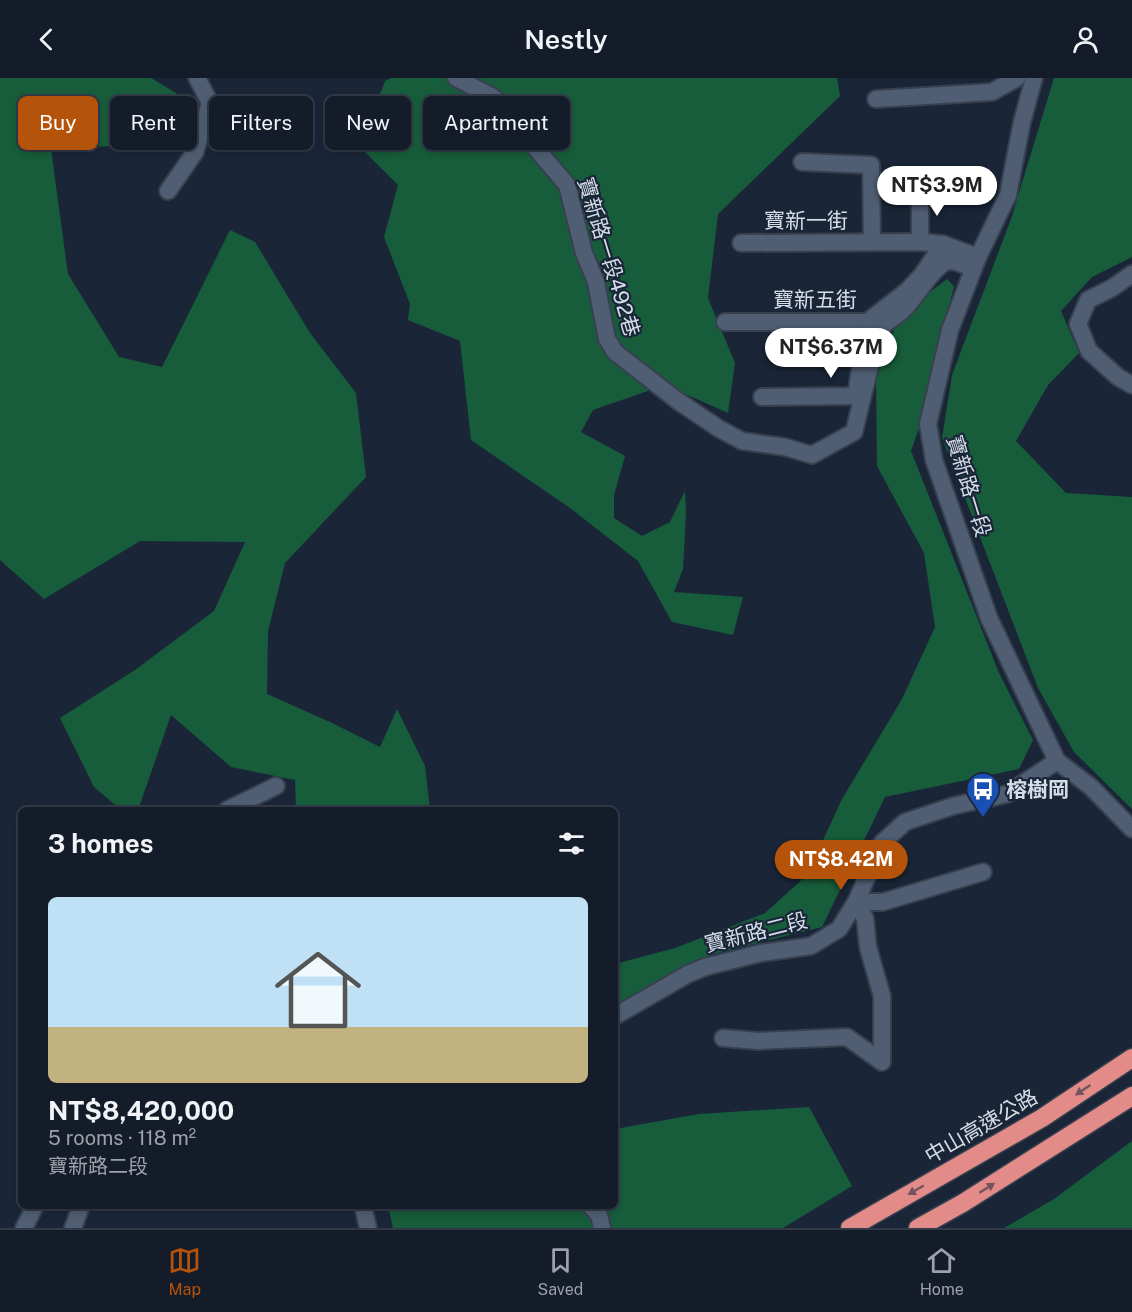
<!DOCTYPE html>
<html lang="en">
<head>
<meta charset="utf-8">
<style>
  :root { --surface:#141c2a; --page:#1d2532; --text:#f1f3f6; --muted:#9da1a8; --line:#333a47; --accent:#b45309 }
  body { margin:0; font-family:"Public Sans","Noto Sans TC",sans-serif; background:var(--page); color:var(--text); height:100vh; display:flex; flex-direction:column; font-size:22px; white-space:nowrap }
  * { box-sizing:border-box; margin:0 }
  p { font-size:20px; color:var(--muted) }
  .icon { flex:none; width:33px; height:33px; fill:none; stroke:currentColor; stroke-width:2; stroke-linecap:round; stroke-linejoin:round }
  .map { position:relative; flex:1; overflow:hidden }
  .drawer { position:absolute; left:18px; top:729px; width:600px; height:402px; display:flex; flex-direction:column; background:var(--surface); border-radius:9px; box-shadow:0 3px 9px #0003,0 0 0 2px var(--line) }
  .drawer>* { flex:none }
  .hud { position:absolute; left:18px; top:18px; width:600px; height:54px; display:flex; gap:12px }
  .price { position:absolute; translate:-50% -51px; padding:0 14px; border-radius:21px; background:#fff; color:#222; font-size:20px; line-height:39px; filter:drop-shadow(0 2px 3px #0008) }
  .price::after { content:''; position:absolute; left:50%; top:36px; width:18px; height:14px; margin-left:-9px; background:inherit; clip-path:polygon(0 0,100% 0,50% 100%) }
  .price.active { background:var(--accent); color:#fff }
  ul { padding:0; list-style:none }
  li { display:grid; align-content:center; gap:12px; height:318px; padding:0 30px }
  li span { display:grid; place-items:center; height:186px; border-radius:9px; color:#555 }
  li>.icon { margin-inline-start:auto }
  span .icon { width:108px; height:108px; fill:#fffc; stroke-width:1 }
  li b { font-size:26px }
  h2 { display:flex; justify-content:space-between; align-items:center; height:72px; padding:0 30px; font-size:26px }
  .chip { padding:0 21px; border-radius:9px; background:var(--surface); box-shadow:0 3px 9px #0003,0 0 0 2px var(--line); font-size:21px; line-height:54px }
  .chip.active { background:var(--accent); color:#fff }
  header { display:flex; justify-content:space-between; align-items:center; height:78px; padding:0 30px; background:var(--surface); font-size:27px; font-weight:600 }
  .tabs { display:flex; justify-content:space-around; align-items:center; height:84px; border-top:2px solid var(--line); background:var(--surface); font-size:16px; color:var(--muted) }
  .tabs a { display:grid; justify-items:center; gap:3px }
  .tabs .active { color:var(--accent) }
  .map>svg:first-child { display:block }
  .green { fill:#175d3b }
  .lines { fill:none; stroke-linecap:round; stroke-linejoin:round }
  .minor-casing { stroke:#37404f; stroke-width:20 }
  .highway-casing { stroke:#37404f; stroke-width:21 }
  .minor { stroke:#505e73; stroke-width:16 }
  .highway { stroke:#e28b88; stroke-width:18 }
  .oneway { fill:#74535c }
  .labels { text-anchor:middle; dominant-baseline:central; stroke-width:4.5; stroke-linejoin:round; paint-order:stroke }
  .street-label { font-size:21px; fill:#d5dde9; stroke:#1a2638 }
  .poi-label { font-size:21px; font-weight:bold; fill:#d5dde9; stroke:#1a2638; text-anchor:start }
</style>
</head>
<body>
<header><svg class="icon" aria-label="back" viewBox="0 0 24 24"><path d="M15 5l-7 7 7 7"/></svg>Nestly<svg class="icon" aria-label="person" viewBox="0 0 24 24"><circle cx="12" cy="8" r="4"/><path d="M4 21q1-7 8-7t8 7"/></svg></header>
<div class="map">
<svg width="1132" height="1150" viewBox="0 0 1132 1150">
  <rect width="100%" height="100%" fill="#1a2638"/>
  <g class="green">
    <polygon points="0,0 151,0 186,21 153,66 51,71 68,196 119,279 162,289 230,152 255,164 310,255 356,315 366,399 285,485 268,553 267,616 330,644 380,669 397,631 425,688 430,732 296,732 295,702 231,689 171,637 138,732 121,732 94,709 60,640 135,592 214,533 245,464 140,463 44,521 0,482"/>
    <polygon points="391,0 837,0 840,18 718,136 708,220 735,285 728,335 665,307 593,332 581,354 625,378 614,417 614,440 642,458 670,444 685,413 686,435 683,491 674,514 743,519 733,557 672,544 638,483 570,430 471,362 460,263 408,242 410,226 384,159 398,107 360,69 385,3"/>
    <polygon points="1054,0 1132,0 1132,179 1092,199 1061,233 1079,275 1048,307 1016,363 1066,415 1132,419 1132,731 1074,674 1038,610 942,360 952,297 1011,141"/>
    <polygon points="947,201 954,208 921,344 911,373 999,595 1033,662 1019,691 885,719 822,849 713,876 615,927 615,886 675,870 765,835 807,797 842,721 902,621 935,549 924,475 877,388 876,298 900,237"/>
    <polygon points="809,1029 852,1108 783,1150 393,1150 388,1128 615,1128 615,1051 699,1036"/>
    <polygon points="1132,1063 1132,1150 1004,1150 1054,1121"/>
  </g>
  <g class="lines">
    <defs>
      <g id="minor">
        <path d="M456 0 493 19 567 107 584 175 596 204 605 251 607 261 615 274 678 323 718 350 742 363 785 369 812 377 854 354 878 255C885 241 896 241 905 230 916 219 933 189 946 184 955 181 966 188 973 191"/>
        <polyline points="1034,0 1022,44 1008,117 978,179 950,252 928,346 934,382 989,540 1057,683 1091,709 1132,751"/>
        <polyline points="876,21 992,14 1017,0"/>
        <polyline points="802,84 871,87 872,164"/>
        <polyline points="168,113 195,74 210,25 197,0"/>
        <polyline points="920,164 920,114"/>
        <polyline points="741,165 920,164 943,166 978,179"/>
        <polyline points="1132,196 1112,210 1088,222 1078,246 1089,273 1118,299 1132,307"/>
        <polyline points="725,244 867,244 907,213 922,197 943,166"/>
        <polyline points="762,319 856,318 867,244"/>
        <polyline points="227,732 276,708"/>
        <polyline points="856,824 883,824 983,794"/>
        <polyline points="615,938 688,896 705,889 761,875 811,868 839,851 856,824 882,765 905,744 953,728 1007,716 1057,683"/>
        <polyline points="723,960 758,963 847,959 882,984 882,918 868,869 865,840 856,824"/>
        <polyline points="363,1128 368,1150"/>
        <polyline points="591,1128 599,1137 602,1150"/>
        <polyline points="24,1150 35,1128"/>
        <polyline points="73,1150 81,1128"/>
      </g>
      <g id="highway">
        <polyline points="850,1150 1042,1040 1132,980"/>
        <polyline points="918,1150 963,1125 1132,1018"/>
      </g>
    </defs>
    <use href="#minor" class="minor-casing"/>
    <use href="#highway" class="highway-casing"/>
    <use href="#minor" class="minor"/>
    <use href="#highway" class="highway"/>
  </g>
  <defs><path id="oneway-solid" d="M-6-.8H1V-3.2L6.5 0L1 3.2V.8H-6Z" transform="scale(1.5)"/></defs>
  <g class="oneway">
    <use href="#oneway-solid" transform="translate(1083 1012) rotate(146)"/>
    <use href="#oneway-solid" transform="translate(987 1110) rotate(-32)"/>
    <use href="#oneway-solid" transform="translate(916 1112) rotate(150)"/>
  </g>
  <defs>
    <symbol id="bus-pin" viewBox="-11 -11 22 30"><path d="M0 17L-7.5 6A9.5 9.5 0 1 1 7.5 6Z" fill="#1a4fb4" stroke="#1a2638"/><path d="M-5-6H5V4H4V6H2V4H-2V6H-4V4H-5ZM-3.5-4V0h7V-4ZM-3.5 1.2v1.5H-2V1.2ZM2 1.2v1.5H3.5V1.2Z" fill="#fff"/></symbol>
  </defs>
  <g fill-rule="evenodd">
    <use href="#bus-pin" x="964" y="692" width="38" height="52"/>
  </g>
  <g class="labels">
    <g class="street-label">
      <text x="806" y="142">寶新一街</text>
      <text transform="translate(609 179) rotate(73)">寶新路一段492巷</text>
      <text x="815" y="221">寶新五街</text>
      <text transform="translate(969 408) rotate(73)">寶新路一段</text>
      <text transform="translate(756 854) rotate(-14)">寶新路二段</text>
      <text transform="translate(981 1048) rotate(-30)">中山高速公路</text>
    </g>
    <g class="poi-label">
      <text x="1006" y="711">榕樹岡</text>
    </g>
  </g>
</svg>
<b class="price" style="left:937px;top:139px">NT$3.9M</b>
<b class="price" style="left:831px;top:301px">NT$6.37M</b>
<b class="price active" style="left:841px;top:813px">NT$8.42M</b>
<div class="hud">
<a class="chip active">Buy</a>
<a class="chip">Rent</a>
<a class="chip">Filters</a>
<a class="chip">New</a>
<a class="chip">Apartment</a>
</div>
<section class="drawer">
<h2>3 homes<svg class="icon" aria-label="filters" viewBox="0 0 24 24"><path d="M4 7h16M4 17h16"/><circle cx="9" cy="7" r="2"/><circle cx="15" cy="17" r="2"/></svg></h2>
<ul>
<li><span style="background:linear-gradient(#bfe0f5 70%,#c2b280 0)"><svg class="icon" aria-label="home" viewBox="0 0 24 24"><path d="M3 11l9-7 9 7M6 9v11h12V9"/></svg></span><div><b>NT$8,420,000</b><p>5 rooms · 118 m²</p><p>寶新路二段</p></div></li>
</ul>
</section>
</div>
<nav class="tabs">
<a class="active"><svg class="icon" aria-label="map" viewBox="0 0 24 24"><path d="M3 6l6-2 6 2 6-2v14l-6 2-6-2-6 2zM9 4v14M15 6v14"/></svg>Map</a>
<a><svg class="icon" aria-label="saved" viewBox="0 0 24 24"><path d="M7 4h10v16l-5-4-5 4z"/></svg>Saved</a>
<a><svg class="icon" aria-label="home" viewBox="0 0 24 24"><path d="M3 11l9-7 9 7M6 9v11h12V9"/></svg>Home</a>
</nav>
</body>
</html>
